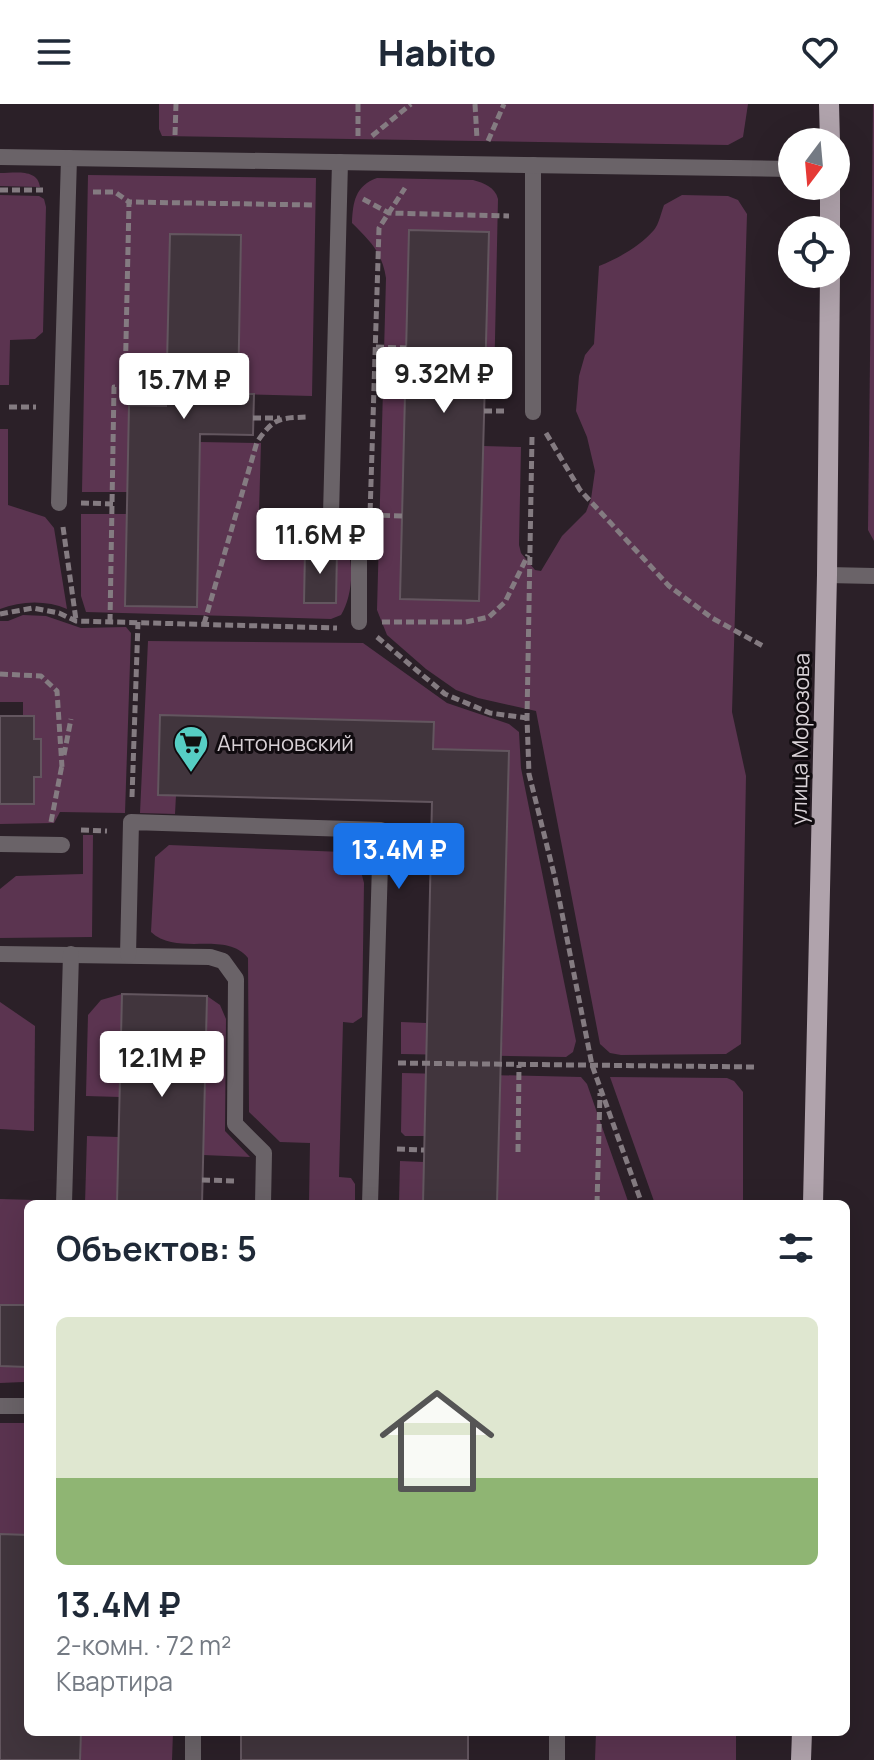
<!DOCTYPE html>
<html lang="ru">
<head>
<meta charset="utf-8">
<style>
  :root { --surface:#fff; --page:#f2f2f3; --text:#1f2937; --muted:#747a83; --accent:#1a73e8 }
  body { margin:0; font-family:Manrope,sans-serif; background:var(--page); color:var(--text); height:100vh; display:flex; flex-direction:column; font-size:30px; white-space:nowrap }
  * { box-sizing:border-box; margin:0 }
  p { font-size:26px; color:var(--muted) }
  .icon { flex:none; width:44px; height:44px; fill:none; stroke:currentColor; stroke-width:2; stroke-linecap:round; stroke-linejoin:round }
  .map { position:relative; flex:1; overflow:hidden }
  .sheet { position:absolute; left:24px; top:1096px; width:826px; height:536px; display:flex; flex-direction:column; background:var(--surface); border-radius:12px; box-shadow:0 8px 32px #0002 }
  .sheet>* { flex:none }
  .needle { width:52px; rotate:196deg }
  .buttons { position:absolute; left:778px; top:24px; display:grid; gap:16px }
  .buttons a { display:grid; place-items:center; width:72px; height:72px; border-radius:50%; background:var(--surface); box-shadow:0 8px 32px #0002; font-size:40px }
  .price { position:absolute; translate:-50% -68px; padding:0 18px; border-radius:8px; background:#fff; color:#222; font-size:26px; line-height:52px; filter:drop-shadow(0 2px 4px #0008) }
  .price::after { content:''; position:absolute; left:50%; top:48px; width:24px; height:18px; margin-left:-12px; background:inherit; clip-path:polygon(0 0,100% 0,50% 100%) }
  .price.selected { background:var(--accent); color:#fff }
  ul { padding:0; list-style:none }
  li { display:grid; align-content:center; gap:16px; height:424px; padding:0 32px }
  li span { display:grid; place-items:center; height:248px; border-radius:12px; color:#555 }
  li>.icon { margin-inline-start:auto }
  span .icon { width:144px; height:144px; fill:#fffc; stroke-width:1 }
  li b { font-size:34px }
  h2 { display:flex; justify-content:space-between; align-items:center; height:96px; padding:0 32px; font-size:34px }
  header { display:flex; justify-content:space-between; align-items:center; height:104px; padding:0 32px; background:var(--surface); font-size:36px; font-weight:800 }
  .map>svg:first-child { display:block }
  .green { fill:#5b3450 }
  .building { fill:#41353d; stroke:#63565f; stroke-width:2 }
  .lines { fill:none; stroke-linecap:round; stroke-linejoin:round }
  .path { stroke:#847b81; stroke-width:5; stroke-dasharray:8 4; stroke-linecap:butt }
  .service { stroke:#6a6368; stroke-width:16 }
  .minor { stroke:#6a6368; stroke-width:16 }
  .primary { stroke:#b0a3ac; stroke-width:20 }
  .labels { text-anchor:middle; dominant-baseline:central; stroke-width:6; stroke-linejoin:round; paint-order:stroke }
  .street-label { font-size:22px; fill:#d8d1d6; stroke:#100b0f }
  .poi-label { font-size:22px; fill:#d8d1d6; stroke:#100b0f; text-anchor:start }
</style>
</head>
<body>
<header><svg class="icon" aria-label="menu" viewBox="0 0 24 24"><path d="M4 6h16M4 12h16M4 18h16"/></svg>Habito<svg class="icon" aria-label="heart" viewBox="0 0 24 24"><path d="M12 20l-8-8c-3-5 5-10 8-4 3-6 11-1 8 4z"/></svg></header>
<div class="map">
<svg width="874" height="1656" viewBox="0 0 874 1656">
  <rect width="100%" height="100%" fill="#2b2028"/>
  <g class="green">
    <polygon points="159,0 748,0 743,33 728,41 162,32 159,25"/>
    <polygon points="873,0 874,0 874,437 868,426"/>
    <path d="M0 69C14 69 38 64 40 83L0 82Z"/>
    <polygon points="88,71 316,74 312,292 238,290 241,132 170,130 166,302 129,301 128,388 82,388"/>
    <path d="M377 74 473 76C484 79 495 83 498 95L494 282 491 289H484L488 128 409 127 400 495 479 497 483 342 521 343 519 441 521 449 535 466 541 467 562 432 586 408 591 395 595 367 587 333 576 307 579 272 585 251 594 240 599 162C619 154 640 142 654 126 659 120 661 109 664 101L682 91 728 92 738 96 747 110 732 608 746 672 741 940 726 950 621 951 610 949 600 940 536 607 478 594 456 586 426 565 387 531 377 506 386 174C382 148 370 137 352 119 353 98 355 82 377 74Z"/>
    <polygon points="0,91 39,92 44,95 46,103 43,228 35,235 10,236 9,281 0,281"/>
    <path d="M0 325H8V401L45 413 54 424 67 505C46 496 21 497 0 505Z"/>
    <path d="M200 338 261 339 259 408C274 438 311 432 339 433 357 450 353 492 341 511L331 515 86 508 81 492V410H127L125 501 196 503Z"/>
    <polygon points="23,511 46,512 81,524 126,523 131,529 125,709 60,708 54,719 0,720 0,700 34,700 34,673 41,673 41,636 34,635 34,613 23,612 23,598 0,598 0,517 8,517"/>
    <polygon points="148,537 363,539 447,599 509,620 519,628 521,664 576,937 573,948 566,953 401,950 401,918 426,919 426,938 502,940 509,647 433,645 434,618 160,611 158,690 176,691 175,710 140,709"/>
    <polygon points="83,731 93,731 92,833 0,834 0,785 16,772 83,770"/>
    <path d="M169 741 343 748 359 760 364 779 362 913 353 919 343 918 339 1073 351 1074 355 1080V1100H309L310 1039 280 1038 249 1008 248 854C225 826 178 853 151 828L155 753Z"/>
    <polygon points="122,890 120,993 86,992 88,911 101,896"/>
    <polygon points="207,892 220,901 226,915 225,1027 250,1053 203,1051"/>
    <polygon points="0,898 35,922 34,1027 0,1025"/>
    <polygon points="402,969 581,973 587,980 629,1100 497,1100 426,983 424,1032 405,1032 401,1028"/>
    <polygon points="610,973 727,974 734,977 743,988 743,1100 655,1100"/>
    <polygon points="87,1032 119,1033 117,1100 85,1100"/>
    <polygon points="400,1057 424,1058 423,1100 399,1100"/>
    <polygon points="0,1095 34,1096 34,1100 28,1100 28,1272 24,1278 0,1279"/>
    <polygon points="0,1319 28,1319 28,1628 173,1628 172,1656 0,1656"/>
    <polygon points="596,1628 736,1628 736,1656 595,1656"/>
  </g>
  <g class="building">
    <polygon points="409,126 489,128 479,497 400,495"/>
    <polygon points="170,130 241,131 238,290 254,290 253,331 200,330 197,503 125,502 129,301 166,302"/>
    <polygon points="305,445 337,446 336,499 304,499"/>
    <polygon points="160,611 434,618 433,645 509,647 497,1100 423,1100 432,698 158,691"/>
    <polygon points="0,612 34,612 34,635 41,635 41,673 34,673 34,700 0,700"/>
    <polygon points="122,890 207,892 202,1100 117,1100"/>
    <polygon points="0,1201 28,1201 27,1263 0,1262"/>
    <polygon points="0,1430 28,1431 28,1628 81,1628 80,1656 0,1656"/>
    <rect x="241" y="1628" width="227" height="28"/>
  </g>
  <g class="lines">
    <g class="path">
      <polyline points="358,0 358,35"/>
      <polyline points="475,0 477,35"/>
      <polyline points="175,31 176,0"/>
      <polyline points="372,32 411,0"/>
      <polyline points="488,37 504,0"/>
      <polyline points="0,86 43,86"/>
      <polyline points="93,88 115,88 129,98"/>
      <polyline points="363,95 389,109 509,112"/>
      <polyline points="376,243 406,244"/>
      <polyline points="375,271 405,272"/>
      <polyline points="125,283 129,98 314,101"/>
      <polyline points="9,303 36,303"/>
      <polyline points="484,307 508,307"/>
      <polyline points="253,314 280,314"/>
      <polyline points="546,329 580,386 669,482 712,514 763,542"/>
      <polyline points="532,333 527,614 529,670 555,774 592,961 642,1100"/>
      <polyline points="81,399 114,400"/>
      <polyline points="402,412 370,411 379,124 405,84"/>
      <polyline points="63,423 76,516"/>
      <polyline points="0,510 33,504 59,509 76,517 337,524"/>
      <polyline points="110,518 114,283 166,284"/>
      <polyline points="382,518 466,518 489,513 505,498 528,451"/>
      <path d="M204 520 257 338C274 313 280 314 309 313"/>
      <polyline points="377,533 445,590 490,609 527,614"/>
      <polyline points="0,570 41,572 57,587 62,663"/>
      <polyline points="64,651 71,615"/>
      <polyline points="132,693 138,518"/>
      <polyline points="51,718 62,661"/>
      <polyline points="81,726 107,727"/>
      <polyline points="398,959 756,963"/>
      <polyline points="397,1045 424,1046"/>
      <polyline points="518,1048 519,961"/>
      <polyline points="202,1076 238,1077"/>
      <polyline points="597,1100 600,989"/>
    </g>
    <g class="service">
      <polyline points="340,58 331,411 354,432 359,447 359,518"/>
      <polyline points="533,308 533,61"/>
      <polyline points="59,399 69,54"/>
      <polyline points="827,471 874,472"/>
      <polyline points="0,740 62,741"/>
      <polyline points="0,850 210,853 223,857 236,875 235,1020 264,1049 263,1100"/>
      <polyline points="128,851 131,718 381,726 370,1100"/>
      <polyline points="64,1100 71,850"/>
      <polyline points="0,1302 28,1302"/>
      <polyline points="193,1656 193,1628"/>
      <polyline points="557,1656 557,1628"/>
    </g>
    <polyline class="minor" points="0,53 792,65"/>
    <g class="primary">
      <polyline points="829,0 830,38"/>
      <polyline points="830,126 830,82"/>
      <polyline points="813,1100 827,471 830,170"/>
      <polyline points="801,1656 802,1628"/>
    </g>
  </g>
  <defs>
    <symbol id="supermarket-pin" viewBox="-11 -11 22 30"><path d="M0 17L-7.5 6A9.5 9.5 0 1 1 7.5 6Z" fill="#56cec4" stroke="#100b0f"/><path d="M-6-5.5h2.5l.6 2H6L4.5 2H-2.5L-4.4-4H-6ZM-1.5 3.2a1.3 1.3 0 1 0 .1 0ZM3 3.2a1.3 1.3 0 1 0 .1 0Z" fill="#111"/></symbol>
  </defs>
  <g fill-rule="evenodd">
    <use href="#supermarket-pin" x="171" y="619" width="40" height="54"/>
  </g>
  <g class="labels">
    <g class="street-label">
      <text transform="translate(800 635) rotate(-89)">улица Морозова</text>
    </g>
    <g class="poi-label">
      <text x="217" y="639">Антоновский</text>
    </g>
  </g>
</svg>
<div class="buttons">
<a><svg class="needle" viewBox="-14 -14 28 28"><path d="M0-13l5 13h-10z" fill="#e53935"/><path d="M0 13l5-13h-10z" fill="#747a83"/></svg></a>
<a><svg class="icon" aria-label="locate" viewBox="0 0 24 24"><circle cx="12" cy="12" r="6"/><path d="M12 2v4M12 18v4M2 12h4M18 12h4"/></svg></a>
</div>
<b class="price" style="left:444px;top:311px">9.32M ₽</b>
<b class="price" style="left:184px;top:317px">15.7M ₽</b>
<b class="price" style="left:320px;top:472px">11.6M ₽</b>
<b class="price selected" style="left:399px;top:787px">13.4M ₽</b>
<b class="price" style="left:162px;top:995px">12.1M ₽</b>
<section class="sheet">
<h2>Объектов: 5<svg class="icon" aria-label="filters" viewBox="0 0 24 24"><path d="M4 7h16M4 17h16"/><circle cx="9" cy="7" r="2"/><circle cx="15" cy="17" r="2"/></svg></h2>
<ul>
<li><span style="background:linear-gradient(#dfe7d0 65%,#8fb573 0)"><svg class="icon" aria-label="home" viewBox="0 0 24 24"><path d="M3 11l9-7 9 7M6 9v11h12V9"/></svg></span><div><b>13.4M ₽</b><p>2-комн. · 72 m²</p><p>Квартира</p></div></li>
</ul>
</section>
</div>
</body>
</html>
